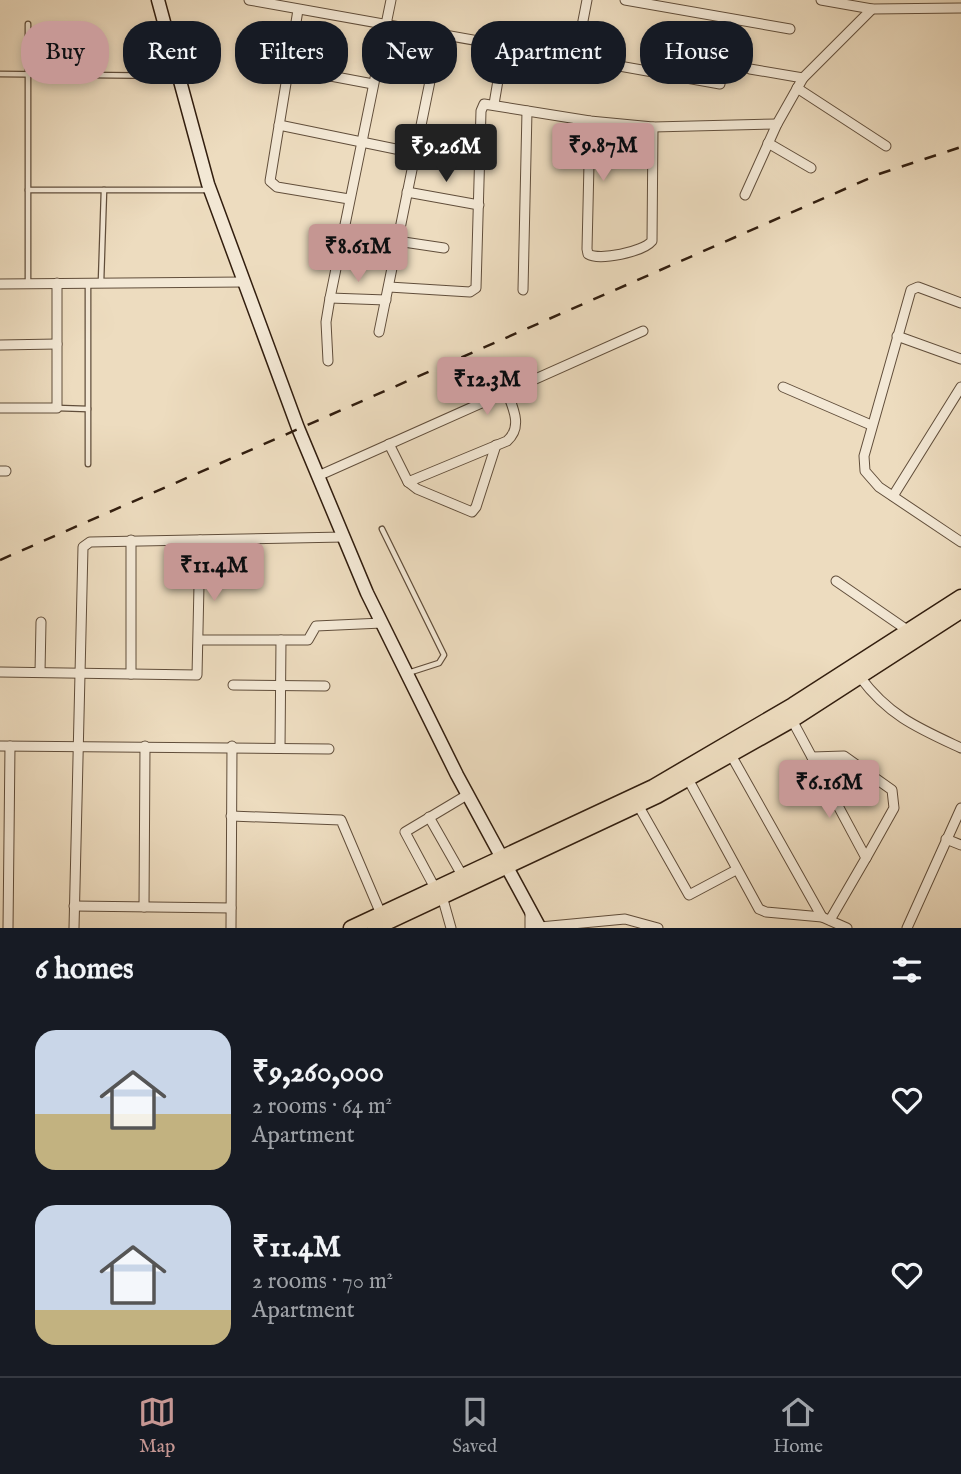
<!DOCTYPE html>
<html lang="en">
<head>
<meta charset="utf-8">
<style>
  :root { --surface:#171b24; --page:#20242c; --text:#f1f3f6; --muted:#9ea1a6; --line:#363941; --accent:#c59692 }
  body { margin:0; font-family:"IM FELL English",serif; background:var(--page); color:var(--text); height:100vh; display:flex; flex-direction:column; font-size:26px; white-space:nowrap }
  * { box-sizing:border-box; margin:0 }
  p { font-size:23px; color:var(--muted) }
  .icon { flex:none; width:38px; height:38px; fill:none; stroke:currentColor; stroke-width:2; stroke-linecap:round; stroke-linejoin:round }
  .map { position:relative; height:928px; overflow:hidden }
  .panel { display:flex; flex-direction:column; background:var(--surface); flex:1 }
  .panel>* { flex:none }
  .banner { position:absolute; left:21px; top:21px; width:920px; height:63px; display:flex; gap:14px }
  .price { position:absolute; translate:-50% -60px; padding:0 16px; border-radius:7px; background:var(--accent); color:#111; font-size:23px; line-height:46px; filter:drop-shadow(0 2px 4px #0008) }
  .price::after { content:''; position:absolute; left:50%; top:42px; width:21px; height:16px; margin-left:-10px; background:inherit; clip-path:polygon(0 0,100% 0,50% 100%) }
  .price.on { background:#222; color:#fff }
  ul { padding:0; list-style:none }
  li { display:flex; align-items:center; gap:21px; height:175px; padding:0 35px }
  li span { display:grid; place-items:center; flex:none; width:196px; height:140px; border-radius:21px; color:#555 }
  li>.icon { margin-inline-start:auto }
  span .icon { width:84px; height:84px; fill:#fffc; stroke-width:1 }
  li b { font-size:30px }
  h2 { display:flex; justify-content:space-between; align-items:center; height:84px; padding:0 35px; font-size:30px }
  .pill { padding:0 24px; border-radius:28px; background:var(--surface); box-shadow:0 4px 10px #0003; font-size:24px; line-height:63px }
  .pill.on { background:var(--accent); color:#111 }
  .tab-bar { display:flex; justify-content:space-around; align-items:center; height:98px; border-top:2px solid var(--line); background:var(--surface); font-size:19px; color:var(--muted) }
  .tab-bar a { display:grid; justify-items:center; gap:4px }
  .tab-bar .on { color:var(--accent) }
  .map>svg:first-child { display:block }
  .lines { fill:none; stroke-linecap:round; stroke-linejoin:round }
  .service-casing { stroke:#614e3b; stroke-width:7 }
  .minor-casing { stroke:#614e3b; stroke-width:11 }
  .secondary-casing { stroke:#321e0f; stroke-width:15 }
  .trunk-casing { stroke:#321e0f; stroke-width:17 }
  .service { stroke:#f3e8d5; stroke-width:4.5 }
  .minor { stroke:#f3e8d5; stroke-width:9 }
  .secondary { stroke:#f3e8d5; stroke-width:12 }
  .trunk { stroke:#eddcbf; stroke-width:14 }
  .rail { stroke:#321e0f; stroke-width:2.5; stroke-dasharray:12 12; stroke-linecap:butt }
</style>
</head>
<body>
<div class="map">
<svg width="961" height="928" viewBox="0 0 961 928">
  <rect width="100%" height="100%" fill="#eddcbf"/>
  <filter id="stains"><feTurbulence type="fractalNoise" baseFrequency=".00286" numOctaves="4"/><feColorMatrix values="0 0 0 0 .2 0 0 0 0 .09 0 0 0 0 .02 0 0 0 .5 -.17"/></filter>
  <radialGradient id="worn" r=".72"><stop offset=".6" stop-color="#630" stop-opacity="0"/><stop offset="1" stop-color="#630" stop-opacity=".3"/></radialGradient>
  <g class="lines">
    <defs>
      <g id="service">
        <polyline points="0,74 178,76"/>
        <polyline points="28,190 209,190"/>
        <polyline points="28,282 28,24"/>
        <polyline points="101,282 104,190"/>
        <polyline points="88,283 88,464"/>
        <polyline points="57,408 88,409"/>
        <polyline points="382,529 444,655 439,663 408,673"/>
      </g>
      <g id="minor">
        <polyline points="249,0 720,84"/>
        <polyline points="625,0 790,29"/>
        <polyline points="821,0 872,9 961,8"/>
        <polyline points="298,10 270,181 277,187 349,199"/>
        <polyline points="576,57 587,0"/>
        <polyline points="288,68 373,84"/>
        <polyline points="750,69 803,78"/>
        <polyline points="797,88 886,146"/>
        <polyline points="494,104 504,45"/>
        <path d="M590 121 587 249 588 254C599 261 643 252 652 241L653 127"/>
        <polyline points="279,125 415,153"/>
        <polyline points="768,143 811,168"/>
        <polyline points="407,192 479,205"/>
        <polyline points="745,195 777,124 803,78 872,9"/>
        <polyline points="397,241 444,248"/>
        <polyline points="0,284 244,282"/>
        <polyline points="389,287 470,292 476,288 481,111 484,104 590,121 653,127 777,124"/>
        <polyline points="523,290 527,111"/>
        <polyline points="330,298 386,300"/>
        <polyline points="961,303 918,287 911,290 864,456 865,471 879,487 961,542"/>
        <polyline points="379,332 440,32"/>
        <polyline points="897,336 961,359"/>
        <polyline points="0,345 57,344"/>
        <polyline points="328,361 326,322 330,298 391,0"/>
        <polyline points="783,387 871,425"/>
        <polyline points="0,408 57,408 57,283"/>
        <path d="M389 444 408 482 507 441C523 427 513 408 507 392"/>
        <polyline points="0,471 6,471"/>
        <polyline points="318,476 643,331"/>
        <polyline points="408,482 417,489 472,512 476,507 496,445"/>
        <polyline points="893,496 961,387"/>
        <polyline points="131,540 131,674"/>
        <polyline points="836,581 910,632"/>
        <polyline points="199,640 308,640 316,626 382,623"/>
        <polyline points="0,672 197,675 200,540"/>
        <polyline points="40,672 41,622"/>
        <path d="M860 677C889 716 918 728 961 748"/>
        <polyline points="233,685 325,686"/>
        <polyline points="792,720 866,858 830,920"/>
        <polyline points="0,746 329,749"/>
        <polyline points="280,748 281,640"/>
        <polyline points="731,755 822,917"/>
        <polyline points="812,757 844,756 892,790 894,808 866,858"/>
        <polyline points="688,779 759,909 766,912 822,917 847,928"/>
        <polyline points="638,805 689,895 736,870"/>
        <polyline points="231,816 341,820 381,914"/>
        <polyline points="429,817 462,875"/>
        <polyline points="946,839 961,845"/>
        <polyline points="435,888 405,832 467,795"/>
        <polyline points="442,896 451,928"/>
        <polyline points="74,906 231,908"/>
        <polyline points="144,907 145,746"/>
        <polyline points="540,927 625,919 658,928"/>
        <polyline points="8,928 10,746"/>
        <polyline points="74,928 83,547 90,542 344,537"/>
        <polyline points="231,928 232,746"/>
        <polyline points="530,928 530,911"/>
        <polyline points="907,928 961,808"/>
      </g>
      <polyline id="secondary" points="158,0 208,184 298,428 367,593 457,775 540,928"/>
      <g id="trunk">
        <polyline points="351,928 653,787 793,705 961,597"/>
        <polyline points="375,928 657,796 792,720 961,611"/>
      </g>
    </defs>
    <use href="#service" class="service-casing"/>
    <use href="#minor" class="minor-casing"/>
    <use href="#secondary" class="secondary-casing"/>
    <use href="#trunk" class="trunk-casing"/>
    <use href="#service" class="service"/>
    <use href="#minor" class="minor"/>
    <use href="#secondary" class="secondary"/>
    <use href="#trunk" class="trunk"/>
    <polyline class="rail" points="0,560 879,174 961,147"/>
  </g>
  <rect width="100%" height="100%" filter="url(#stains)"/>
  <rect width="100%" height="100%" fill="url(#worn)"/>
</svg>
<b class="price" style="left:603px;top:183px">₹9.87M</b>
<b class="price on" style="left:446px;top:184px">₹9.26M</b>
<b class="price" style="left:358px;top:284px">₹8.61M</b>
<b class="price" style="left:487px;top:417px">₹12.3M</b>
<b class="price" style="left:214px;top:603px">₹11.4M</b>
<b class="price" style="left:829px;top:820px">₹6.16M</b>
<div class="banner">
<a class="pill on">Buy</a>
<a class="pill">Rent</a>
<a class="pill">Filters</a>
<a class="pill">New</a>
<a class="pill">Apartment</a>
<a class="pill">House</a>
</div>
</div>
<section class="panel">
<h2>6 homes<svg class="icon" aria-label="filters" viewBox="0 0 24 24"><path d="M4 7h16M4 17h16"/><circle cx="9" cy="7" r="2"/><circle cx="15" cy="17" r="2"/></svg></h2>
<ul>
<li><span style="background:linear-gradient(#c9d6e8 60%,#c2b280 0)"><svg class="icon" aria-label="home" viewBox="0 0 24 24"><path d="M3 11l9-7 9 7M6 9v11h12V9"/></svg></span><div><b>₹9,260,000</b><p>2 rooms · 64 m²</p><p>Apartment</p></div><svg class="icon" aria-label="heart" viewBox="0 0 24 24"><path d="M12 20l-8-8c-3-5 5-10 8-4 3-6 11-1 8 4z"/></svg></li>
<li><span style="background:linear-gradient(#c9d6e8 75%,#c2b280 0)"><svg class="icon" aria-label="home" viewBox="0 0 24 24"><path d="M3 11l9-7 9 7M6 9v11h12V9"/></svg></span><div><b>₹11.4M</b><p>2 rooms · 70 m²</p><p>Apartment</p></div><svg class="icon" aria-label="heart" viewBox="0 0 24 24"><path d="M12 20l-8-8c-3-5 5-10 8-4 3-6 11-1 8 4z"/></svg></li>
</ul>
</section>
<nav class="tab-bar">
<a class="on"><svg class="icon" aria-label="map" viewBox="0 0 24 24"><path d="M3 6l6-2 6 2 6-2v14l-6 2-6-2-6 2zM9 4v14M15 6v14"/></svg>Map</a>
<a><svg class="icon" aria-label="saved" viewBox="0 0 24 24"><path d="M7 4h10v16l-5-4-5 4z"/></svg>Saved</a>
<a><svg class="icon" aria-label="home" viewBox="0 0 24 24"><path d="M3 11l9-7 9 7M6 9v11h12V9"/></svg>Home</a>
</nav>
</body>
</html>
